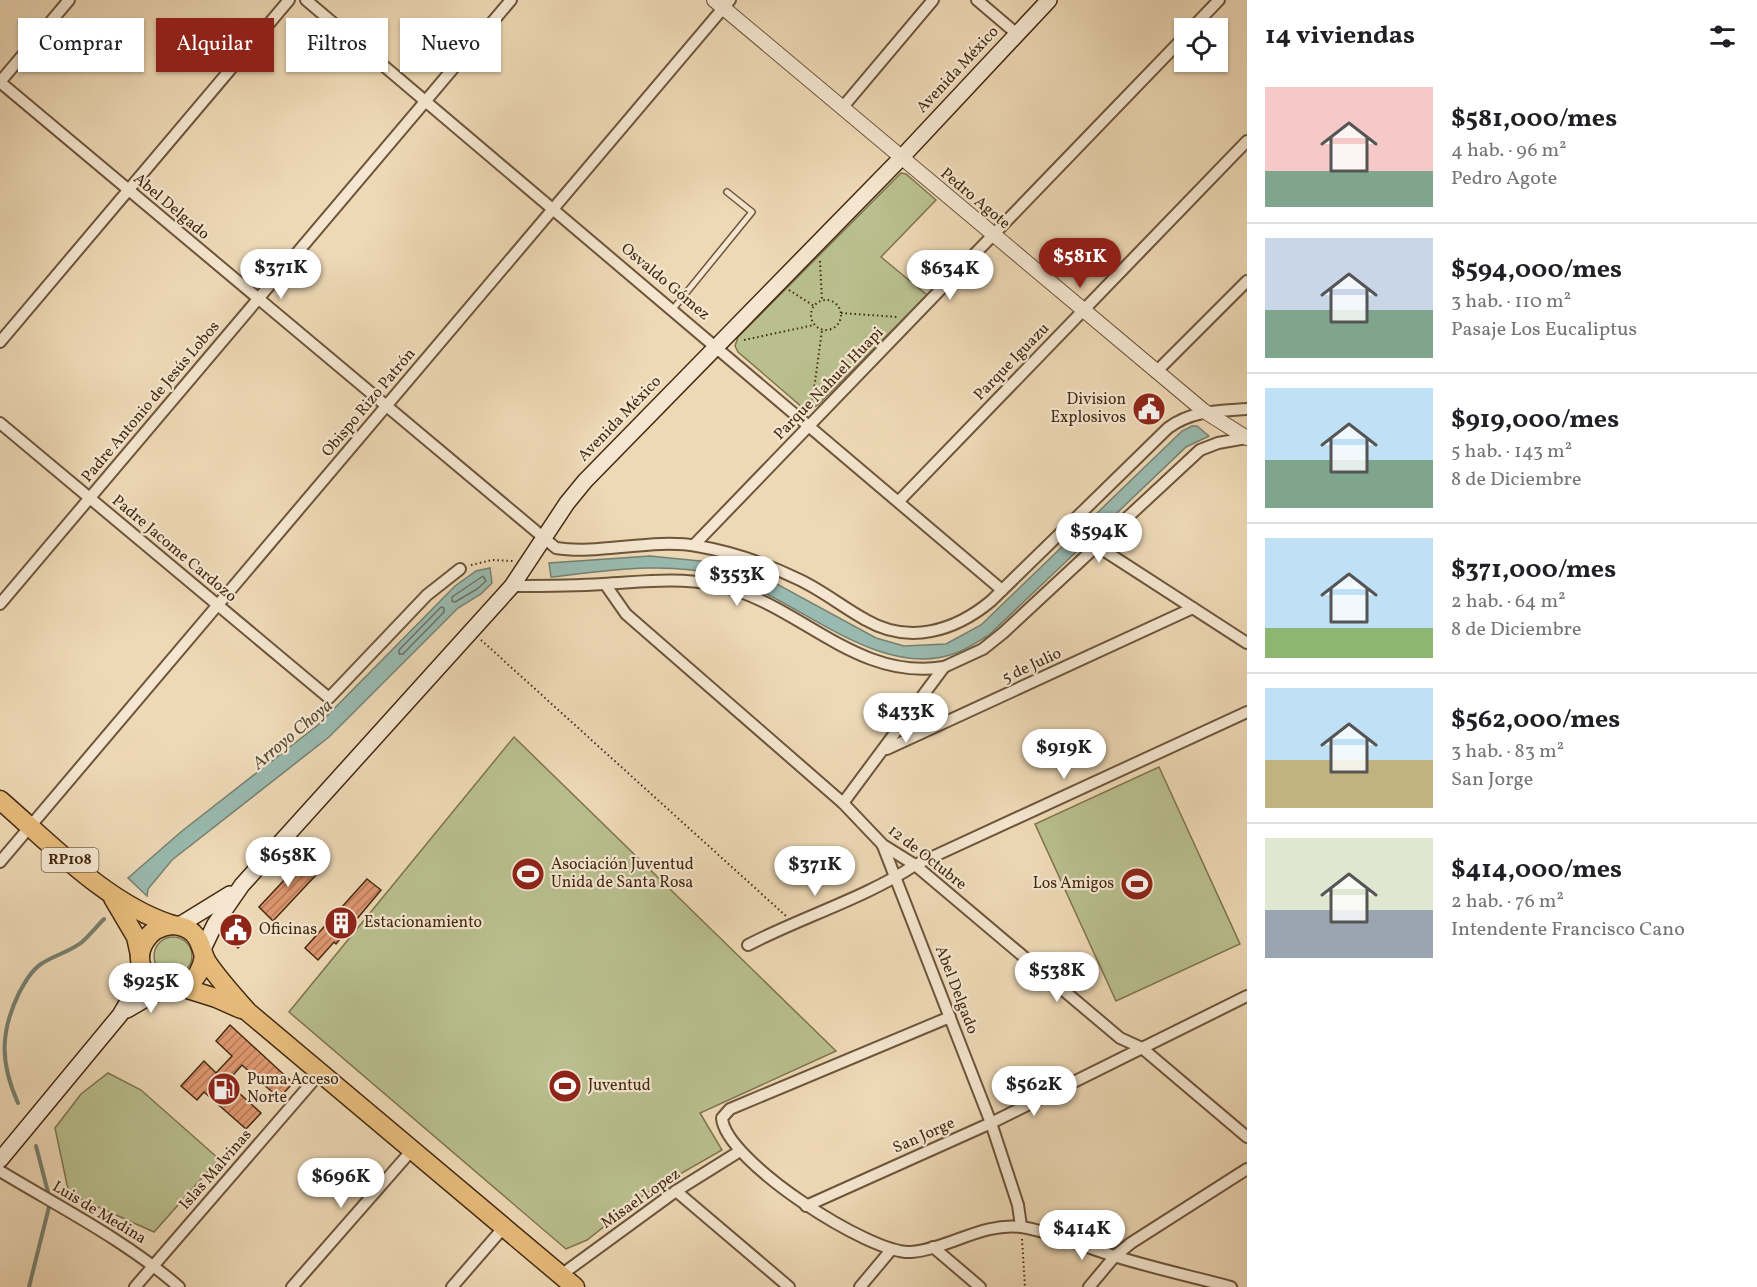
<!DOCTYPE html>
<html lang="es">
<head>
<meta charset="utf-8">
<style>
  :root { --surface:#fff; --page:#f2f2f2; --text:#202124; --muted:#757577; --line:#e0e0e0; --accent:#8f2418 }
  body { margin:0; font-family:Vollkorn,serif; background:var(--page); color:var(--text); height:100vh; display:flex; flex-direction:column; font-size:22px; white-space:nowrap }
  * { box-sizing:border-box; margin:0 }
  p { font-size:20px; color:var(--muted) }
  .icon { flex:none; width:33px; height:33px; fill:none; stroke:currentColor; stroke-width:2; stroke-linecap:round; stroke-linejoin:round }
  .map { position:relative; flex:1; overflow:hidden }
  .details { display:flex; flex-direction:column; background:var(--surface); width:510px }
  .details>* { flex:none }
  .banner { position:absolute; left:18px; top:18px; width:570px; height:54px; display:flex; gap:12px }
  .buttons { position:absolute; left:1174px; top:18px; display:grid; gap:12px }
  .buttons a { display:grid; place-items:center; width:54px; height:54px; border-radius:0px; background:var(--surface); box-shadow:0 2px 4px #0004; font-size:30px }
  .price { position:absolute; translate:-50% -51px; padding:0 14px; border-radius:21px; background:#fff; color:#222; font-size:20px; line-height:39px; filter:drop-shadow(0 2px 3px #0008) }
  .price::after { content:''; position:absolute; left:50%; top:36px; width:18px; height:14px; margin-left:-9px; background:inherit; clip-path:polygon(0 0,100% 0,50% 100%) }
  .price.selected { background:var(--accent); color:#fff }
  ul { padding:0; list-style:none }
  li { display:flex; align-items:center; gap:18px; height:150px; padding:0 18px }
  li+li { border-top:2px solid var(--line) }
  li span { display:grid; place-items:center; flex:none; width:168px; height:120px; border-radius:0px; color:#555 }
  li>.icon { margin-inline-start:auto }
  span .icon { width:72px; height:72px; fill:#fffc; stroke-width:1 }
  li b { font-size:26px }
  h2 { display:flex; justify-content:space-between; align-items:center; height:72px; padding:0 18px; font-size:26px }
  .chip { padding:0 21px; border-radius:0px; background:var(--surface); box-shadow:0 2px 4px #0004; font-size:21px; line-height:54px }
  .chip.selected { background:var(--accent); color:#fff }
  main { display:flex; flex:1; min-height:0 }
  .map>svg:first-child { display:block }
  .green { fill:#b9bf8e; stroke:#7e744f; stroke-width:1.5 }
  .water { fill:#99bab0; stroke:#778070; stroke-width:1.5 }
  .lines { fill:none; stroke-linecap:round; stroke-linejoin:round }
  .shore { stroke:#6e7260; stroke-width:1.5 }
  .stream { stroke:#778070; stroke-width:4 }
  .building { fill:url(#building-hatch); stroke:#442910; stroke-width:1.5 }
  .service-casing { stroke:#6e553a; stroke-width:8 }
  .minor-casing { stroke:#6e553a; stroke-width:14 }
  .tertiary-casing { stroke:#6e553a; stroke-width:16 }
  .secondary-casing { stroke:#442910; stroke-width:18 }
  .primary-casing { stroke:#442910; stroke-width:21 }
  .path { stroke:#442910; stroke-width:2; stroke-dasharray:1.5 3; stroke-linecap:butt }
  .service { stroke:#f4e6d0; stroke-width:5 }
  .minor { stroke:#f4e6d0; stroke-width:10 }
  .tertiary { stroke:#f4e6d0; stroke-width:14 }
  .secondary { stroke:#f4e6d0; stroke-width:15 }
  .primary { stroke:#e7bc7b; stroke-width:18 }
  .labels { text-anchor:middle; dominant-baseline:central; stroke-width:4.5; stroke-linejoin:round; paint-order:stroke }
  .shield { fill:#f4e6d0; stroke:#79624a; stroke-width:1.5 }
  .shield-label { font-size:15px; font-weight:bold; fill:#442910 }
  .street-label { font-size:16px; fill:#442910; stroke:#f4e6d0 }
  .poi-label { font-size:16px; fill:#442910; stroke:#f4e6d0; text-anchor:start }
  .water-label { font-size:18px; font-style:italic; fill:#594d38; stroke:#f4e6d0 }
</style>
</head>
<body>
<main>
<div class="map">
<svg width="1247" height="1287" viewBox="0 0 1247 1287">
  <defs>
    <pattern id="building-hatch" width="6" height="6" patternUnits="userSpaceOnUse" patternTransform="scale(1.5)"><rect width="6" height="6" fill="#df9770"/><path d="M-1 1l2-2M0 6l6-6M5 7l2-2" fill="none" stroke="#b67b5b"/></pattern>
  </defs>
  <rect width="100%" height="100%" fill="#eed9b6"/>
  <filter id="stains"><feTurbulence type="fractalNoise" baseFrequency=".00333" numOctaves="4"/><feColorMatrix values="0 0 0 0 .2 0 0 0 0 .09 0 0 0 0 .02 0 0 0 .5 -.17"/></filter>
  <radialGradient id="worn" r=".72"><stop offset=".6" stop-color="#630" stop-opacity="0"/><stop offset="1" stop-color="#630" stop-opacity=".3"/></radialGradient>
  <g class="green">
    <polygon points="901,173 906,174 936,200 881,257 927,295 818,405 809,410 802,407 738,352 735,346 738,337"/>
    <polygon points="514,737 836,1051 700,1113 722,1150 645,1194 587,1240 566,1249 289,1012"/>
    <polygon points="1159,767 1240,944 1116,1001 1035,824"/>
    <circle cx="173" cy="956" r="19"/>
    <polygon points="108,1073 141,1090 219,1159 154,1232 69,1194 55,1128 81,1094"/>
  </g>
  <g class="water">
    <path d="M1192 426H1197L1209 436 1186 447 988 636C978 641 967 649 956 653 877 683 793 593 719 575 665 561 605 571 551 577L549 563 650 556 720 563 762 576 876 638 904 646 946 644 981 625 1182 431Z"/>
    <polygon points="490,568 492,583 481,594 458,608 329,737 172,860 148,889 147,896 128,878 182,831 318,725 455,586 476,571"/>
  </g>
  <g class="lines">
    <g class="shore">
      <polygon points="483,576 486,581 477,589 455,602 452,601 452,597"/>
      <polygon points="441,607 444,608 444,612 403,654 399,654 399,650"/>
    </g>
    <g class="stream">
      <path d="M18 1103C0 1063 0 1032 19 993 25 982 31 971 41 964 54 955 70 952 82 942 90 935 97 926 104 919"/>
      <polyline points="36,1146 49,1196"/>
      <polyline points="29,1287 50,1203"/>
    </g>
  </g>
  <g class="building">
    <polygon points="295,855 316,875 273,921 259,907 289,875 283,869"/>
    <polygon points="367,879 381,890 336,944 334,942 318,960 305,948"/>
    <polygon points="237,914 251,928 250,935 238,948 222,933"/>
    <polygon points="230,1025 293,1083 279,1098 242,1065 227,1082 261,1113 246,1129 204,1092 197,1100 181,1086 204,1061 216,1073 232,1056 216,1041"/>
  </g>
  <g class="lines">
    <defs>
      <polyline id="service" points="673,309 752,212 727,192"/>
      <g id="minor">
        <polyline points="306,0 1002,590"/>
        <polyline points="977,0 1017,34"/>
        <polyline points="1192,28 1219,0"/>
        <path d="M0 82 556 548C599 555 652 538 697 546 733 552 767 564 800 580 823 591 844 608 866 620 909 645 955 631 991 601L1168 428C1193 410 1218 411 1247 409"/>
        <polyline points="0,82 69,0"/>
        <polyline points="842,108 933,0"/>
        <polyline points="0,342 289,0"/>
        <polyline points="1156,372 1247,281"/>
        <polyline points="0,423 329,698 427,595 460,569"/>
        <polyline points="899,501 1247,141"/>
        <polyline points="694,545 1185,36"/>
        <polyline points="1097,546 1247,643"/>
        <polyline points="605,584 626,614 843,803 883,845 915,865 1120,1038 1142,1048 1247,1137"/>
        <path d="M512 586C542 586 573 586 603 584 642 582 678 577 716 585 797 601 855 682 944 667"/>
        <polyline points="0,604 511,0"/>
        <polyline points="887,749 1193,608"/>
        <polyline points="843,803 944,667 983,649 1003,633 1200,450 1218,443 1247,438"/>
        <polyline points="883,846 991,1123 1018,1205 1021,1226"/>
        <polyline points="0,862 730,0"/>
        <path d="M748 945C802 917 865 898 915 865L1247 712"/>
        <path d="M950 1017 730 1109 722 1118C725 1161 871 1255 911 1252 948 1249 983 1222 1021 1227 1046 1230 1083 1246 1108 1254 1148 1267 1190 1276 1231 1287"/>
        <path d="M0 1171C61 1208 125 1240 179 1287"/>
        <polyline points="676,1191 789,1287"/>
        <polyline points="806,1206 991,1123 1247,996"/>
        <polyline points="933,1247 980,1287"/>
        <polyline points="561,1275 676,1191 740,1151"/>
        <polyline points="135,1287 320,1073"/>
        <polyline points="292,1287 412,1150"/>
        <polyline points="452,1287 504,1227"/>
        <polyline points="860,1287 891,1250"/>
        <polyline points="1089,1287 1115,1256 1131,1243 1247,1169"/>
      </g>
      <polyline id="tertiary" points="714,0 1204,411 1247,438"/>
      <g id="secondary">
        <polyline points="178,926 230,894"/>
        <polyline points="203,949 215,924 242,885 512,586 567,503 585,481 901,158 1049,0"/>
        <polyline points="127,1010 151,996 171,988"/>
        <polyline points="0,1160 120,1015 138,984 141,965"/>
      </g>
      <g id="primary">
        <path d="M0 800C51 844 108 905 173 925"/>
        <polyline points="113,898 136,937 140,955"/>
        <path d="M204 956C195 1014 120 982 145 941 151 931 161 926 172 925 179 925 188 928 193 933 202 941 201 952 207 962 219 980 234 996 248 1012L575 1287"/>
        <polyline points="181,987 216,998 241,1009"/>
      </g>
    </defs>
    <use href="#service" class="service-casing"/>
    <use href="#minor" class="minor-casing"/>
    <use href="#tertiary" class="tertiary-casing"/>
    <use href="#secondary" class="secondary-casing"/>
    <use href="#primary" class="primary-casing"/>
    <g class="path">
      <polyline points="820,261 822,301"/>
      <polyline points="789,290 814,306"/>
      <circle cx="826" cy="315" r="15"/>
      <polyline points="841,313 898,317"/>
      <polyline points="744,340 814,325"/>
      <polyline points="812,404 822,330"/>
      <polyline points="471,565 492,560 513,561"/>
      <polyline points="481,640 786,916"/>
      <polyline points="1022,1239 1025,1287"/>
    </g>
    <use href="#service" class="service"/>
    <use href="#minor" class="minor"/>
    <use href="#tertiary" class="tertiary"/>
    <use href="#secondary" class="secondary"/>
    <use href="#primary" class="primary"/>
  </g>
  <defs>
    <symbol id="civic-disc" viewBox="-11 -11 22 22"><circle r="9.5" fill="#8f2418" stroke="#f4e6d0"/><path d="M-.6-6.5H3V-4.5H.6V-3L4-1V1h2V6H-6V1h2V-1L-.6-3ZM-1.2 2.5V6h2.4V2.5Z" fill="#fff"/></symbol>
    <symbol id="stadium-disc" viewBox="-11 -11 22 22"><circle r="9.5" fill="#8f2418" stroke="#f4e6d0"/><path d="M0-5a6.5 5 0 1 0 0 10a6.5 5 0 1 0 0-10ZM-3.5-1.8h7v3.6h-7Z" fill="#fff"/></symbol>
    <symbol id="building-disc" viewBox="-11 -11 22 22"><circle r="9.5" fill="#8f2418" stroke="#f4e6d0"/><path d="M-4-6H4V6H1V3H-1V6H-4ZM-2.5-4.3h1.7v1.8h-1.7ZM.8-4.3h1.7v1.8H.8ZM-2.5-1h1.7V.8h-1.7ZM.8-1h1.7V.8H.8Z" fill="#fff"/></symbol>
    <symbol id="fuel-disc" viewBox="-11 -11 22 22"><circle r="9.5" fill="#8f2418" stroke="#f4e6d0"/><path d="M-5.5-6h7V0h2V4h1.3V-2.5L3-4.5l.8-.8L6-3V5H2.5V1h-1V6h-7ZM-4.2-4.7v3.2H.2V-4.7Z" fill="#fff"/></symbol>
  </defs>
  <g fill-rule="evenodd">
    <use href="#civic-disc" x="1130" y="390" width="38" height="38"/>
    <use href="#stadium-disc" x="509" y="855" width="38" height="38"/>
    <use href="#stadium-disc" x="1118" y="865" width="38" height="38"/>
    <use href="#building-disc" x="322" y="904" width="38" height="38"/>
    <use href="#civic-disc" x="217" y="911" width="38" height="38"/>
    <use href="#stadium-disc" x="546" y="1067" width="38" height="38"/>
    <use href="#fuel-disc" x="205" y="1070" width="38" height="38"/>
  </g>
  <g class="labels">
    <rect class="shield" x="41.5" y="848" width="57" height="24" rx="4.5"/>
    <g class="shield-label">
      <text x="70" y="860">RP108</text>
    </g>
    <g class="street-label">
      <text transform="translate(958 70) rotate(-47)">Avenida México</text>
      <text transform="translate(975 199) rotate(40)">Pedro Agote</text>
      <text transform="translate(171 207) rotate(40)">Abel Delgado</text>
      <text transform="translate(665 282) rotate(40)">Osvaldo Gómez</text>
      <text transform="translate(1012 362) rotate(-46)">Parque Iguazu</text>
      <text transform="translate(829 384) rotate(-46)">Parque Nahuel Huapi</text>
      <text transform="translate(151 402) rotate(-50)">Padre Antonio de Jesús Lobos</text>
      <text transform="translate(369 403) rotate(-50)">Obispo Rizo Patrón</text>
      <text transform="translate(620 419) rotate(-46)">Avenida México</text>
      <text transform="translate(174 549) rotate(40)">Padre Jacome Cardozo</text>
      <text transform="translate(1032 666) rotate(-25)">5 de Julio</text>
      <text transform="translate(927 858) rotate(38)">12 de Octubre</text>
      <text transform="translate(956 990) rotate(69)">Abel Delgado</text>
      <text transform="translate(924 1136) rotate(-24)">San Jorge</text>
      <text transform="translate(216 1170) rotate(-49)">Islas Malvinas</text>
      <text transform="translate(641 1199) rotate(-35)">Misael Lopez</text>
      <text transform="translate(99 1213) rotate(31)">Luis de Medina</text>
    </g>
    <g class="poi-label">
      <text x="1126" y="400" text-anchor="end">Division<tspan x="1126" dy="18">Explosivos</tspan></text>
      <text x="551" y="865">Asociación Juventud<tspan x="551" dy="18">Unida de Santa Rosa</tspan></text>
      <text x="1114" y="884" text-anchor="end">Los Amigos</text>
      <text x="364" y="923">Estacionamiento</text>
      <text x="259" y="930">Oficinas</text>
      <text x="247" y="1080">Puma Acceso<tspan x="247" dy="18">Norte</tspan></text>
      <text x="588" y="1086">Juventud</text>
    </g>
    <g class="water-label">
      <text transform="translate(293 735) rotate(-40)">Arroyo Choya</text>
    </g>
  </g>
  <rect width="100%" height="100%" filter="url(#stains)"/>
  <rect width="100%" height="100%" fill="url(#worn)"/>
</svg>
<div class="buttons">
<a><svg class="icon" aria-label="locate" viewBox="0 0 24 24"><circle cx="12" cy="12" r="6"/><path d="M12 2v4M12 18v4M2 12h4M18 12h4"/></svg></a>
</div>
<b class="price selected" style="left:1080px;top:289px">$581K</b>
<b class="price" style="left:281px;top:300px">$371K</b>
<b class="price" style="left:950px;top:301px">$634K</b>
<b class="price" style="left:1099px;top:564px">$594K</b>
<b class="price" style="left:737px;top:607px">$353K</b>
<b class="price" style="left:906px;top:744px">$433K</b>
<b class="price" style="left:1064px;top:780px">$919K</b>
<b class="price" style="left:288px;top:888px">$658K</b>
<b class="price" style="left:815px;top:897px">$371K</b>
<b class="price" style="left:1057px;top:1003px">$538K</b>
<b class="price" style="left:151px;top:1014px">$925K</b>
<b class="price" style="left:1034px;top:1117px">$562K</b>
<b class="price" style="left:341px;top:1209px">$696K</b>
<b class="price" style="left:1082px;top:1261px">$414K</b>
<div class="banner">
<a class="chip">Comprar</a>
<a class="chip selected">Alquilar</a>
<a class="chip">Filtros</a>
<a class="chip">Nuevo</a>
</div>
</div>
<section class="details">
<h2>14 viviendas<svg class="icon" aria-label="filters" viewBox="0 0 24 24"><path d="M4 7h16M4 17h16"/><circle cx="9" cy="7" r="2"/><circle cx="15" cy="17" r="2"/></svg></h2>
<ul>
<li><span style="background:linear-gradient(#f6c9c9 70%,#7fa58c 0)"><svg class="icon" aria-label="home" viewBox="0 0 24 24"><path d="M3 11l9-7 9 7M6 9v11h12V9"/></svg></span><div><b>$581,000/mes</b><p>4 hab. · 96 m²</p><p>Pedro Agote</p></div></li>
<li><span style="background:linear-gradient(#c9d6e8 60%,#7fa58c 0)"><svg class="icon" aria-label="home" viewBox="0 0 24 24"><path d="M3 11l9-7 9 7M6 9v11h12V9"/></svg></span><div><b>$594,000/mes</b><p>3 hab. · 110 m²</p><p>Pasaje Los Eucaliptus</p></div></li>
<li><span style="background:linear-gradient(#bfe0f5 60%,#7fa58c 0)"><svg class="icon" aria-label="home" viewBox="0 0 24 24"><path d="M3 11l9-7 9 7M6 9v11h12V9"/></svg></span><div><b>$919,000/mes</b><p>5 hab. · 143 m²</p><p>8 de Diciembre</p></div></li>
<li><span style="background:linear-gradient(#bfe0f5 75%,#8fb573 0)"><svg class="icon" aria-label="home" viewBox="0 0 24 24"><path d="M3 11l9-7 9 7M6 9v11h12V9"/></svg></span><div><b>$371,000/mes</b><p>2 hab. · 64 m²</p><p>8 de Diciembre</p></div></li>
<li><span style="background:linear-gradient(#bfe0f5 60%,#c2b280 0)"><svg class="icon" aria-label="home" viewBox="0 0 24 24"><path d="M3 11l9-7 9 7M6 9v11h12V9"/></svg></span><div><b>$562,000/mes</b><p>3 hab. · 83 m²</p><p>San Jorge</p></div></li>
<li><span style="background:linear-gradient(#dfe7d0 60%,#9aa5b1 0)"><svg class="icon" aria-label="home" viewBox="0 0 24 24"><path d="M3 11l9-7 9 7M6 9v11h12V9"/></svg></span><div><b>$414,000/mes</b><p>2 hab. · 76 m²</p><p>Intendente Francisco Cano</p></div></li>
</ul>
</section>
</main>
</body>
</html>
